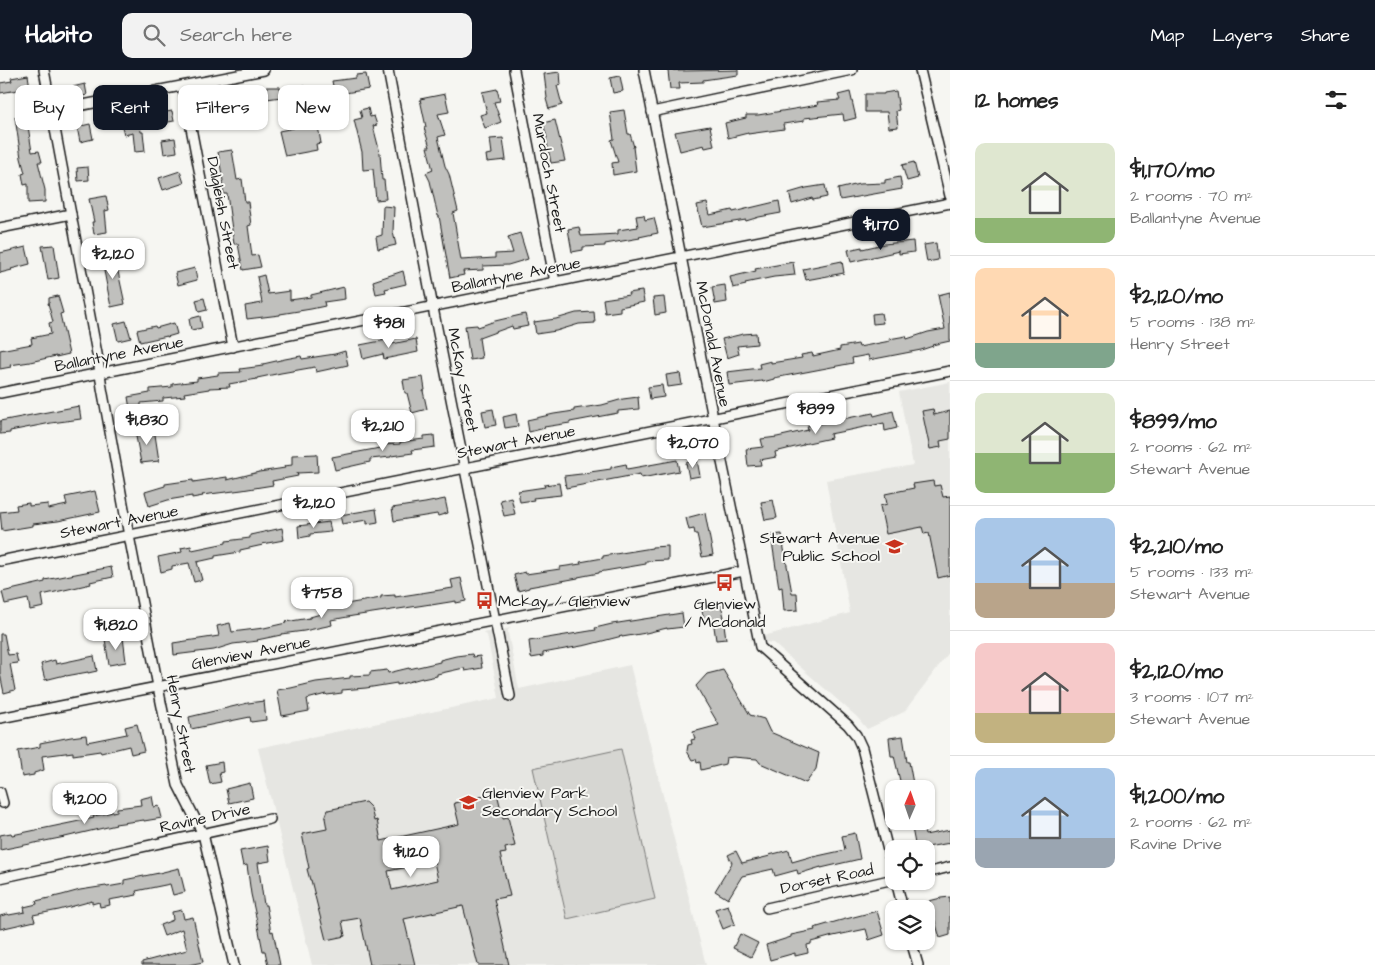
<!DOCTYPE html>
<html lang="en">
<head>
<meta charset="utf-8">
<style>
  :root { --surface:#fff; --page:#f2f2f2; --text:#222; --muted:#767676; --line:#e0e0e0; --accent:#111827 }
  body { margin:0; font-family:"Architects Daughter",sans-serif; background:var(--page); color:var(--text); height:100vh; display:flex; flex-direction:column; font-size:19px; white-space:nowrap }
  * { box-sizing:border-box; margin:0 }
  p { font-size:16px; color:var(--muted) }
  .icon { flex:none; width:28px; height:28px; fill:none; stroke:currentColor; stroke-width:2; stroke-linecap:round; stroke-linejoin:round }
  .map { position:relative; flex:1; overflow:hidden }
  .sheet { display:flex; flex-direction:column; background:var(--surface); width:425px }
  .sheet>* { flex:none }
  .top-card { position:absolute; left:15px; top:15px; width:475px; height:45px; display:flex; gap:10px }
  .needle { width:32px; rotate:2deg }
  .tools { position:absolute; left:885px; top:710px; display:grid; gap:10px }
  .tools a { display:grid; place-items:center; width:50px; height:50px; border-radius:10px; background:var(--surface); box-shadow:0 1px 4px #0004; font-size:25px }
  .price { position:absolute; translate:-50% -42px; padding:0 11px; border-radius:10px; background:#fff; color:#222; font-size:16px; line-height:32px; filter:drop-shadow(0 1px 2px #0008) }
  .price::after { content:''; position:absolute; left:50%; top:30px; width:15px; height:11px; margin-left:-8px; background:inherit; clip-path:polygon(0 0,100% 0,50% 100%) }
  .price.current { background:var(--accent); color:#fff }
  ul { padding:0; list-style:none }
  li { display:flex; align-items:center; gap:15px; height:125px; padding:0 25px }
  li+li { border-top:1px solid var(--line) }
  li span { display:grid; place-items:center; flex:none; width:140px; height:100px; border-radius:10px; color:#555 }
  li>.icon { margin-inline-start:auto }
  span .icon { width:60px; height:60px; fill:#fffc; stroke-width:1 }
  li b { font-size:21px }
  h2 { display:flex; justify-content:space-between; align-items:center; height:60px; padding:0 25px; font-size:21px }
  .chip { padding:0 18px; border-radius:10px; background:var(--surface); box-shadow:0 1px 4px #0004; font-size:18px; line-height:45px }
  .chip.current { background:var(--accent); color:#fff }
  header { display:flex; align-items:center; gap:30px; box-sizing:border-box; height:70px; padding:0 25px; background:var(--accent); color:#fff }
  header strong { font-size:24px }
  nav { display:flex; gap:28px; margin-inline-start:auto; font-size:18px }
  .search { width:350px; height:45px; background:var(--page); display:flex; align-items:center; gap:12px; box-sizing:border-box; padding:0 18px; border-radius:10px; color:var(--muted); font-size:19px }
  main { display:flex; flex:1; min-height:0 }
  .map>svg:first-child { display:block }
  .built { fill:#e6e6e2 }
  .green { fill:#d6d6d2; stroke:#797977 }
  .building { fill:#c0c0bd; stroke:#1c1c1c; fill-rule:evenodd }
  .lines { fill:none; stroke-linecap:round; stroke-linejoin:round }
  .street-casing { stroke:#1c1c1c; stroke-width:12 }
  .street { stroke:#f6f6f2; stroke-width:9 }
  .labels { text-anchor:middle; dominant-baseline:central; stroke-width:4; stroke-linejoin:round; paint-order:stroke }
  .street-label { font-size:16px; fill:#1c1c1c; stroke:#f6f6f2 }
  .poi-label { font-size:16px; fill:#1c1c1c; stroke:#f6f6f2; text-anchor:start }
</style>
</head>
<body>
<header>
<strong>Habito</strong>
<div class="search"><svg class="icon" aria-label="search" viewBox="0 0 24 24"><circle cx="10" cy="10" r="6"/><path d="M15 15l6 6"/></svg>Search here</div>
<nav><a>Map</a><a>Layers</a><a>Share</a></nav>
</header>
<main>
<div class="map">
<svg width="950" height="895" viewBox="0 0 950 895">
  <rect width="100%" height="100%" fill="#f6f6f2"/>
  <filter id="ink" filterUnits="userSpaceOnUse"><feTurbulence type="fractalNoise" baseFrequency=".02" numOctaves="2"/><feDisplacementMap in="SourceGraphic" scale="10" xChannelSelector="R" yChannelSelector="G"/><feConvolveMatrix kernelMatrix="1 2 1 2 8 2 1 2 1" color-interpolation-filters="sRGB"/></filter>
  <g filter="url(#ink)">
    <g class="built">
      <polygon points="950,312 950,581 904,642 867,659 857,647 773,573 748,570 850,543 826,410 913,395 899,322"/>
      <polygon points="511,558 508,560 508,563 519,619 630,595 706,895 312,895 258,678 499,628 487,565 482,563"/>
    </g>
    <polygon class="green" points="621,679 655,829 567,849 533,698"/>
    <g class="building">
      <polygon points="678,0 678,1 738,0 738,5 703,10 703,12 679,13 680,19 670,19 668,1"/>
      <polygon points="560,2 561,15 557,16 562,35 549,39 546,29 547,28 544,4"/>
      <polygon points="366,4 369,19 345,23 345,25 335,26 332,11 356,8 356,5"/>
      <polygon points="28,5 30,18 0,23 0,13 12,11 11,8"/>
      <polygon points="620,6 623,21 613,23 610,8"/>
      <polygon points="85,14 87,25 66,30 64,19"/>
      <polygon points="305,16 310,41 315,40 321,73 316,74 317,80 285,86 279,61 294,58 286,20"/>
      <polygon points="266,17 280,17 281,27 267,29"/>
      <polygon points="497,19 500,31 494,32 501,52 485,58 480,45 487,43 482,22"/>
      <polygon points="896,21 899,40 896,41 898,57 889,58 887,42 865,42 865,24 884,24 884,23"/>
      <polygon points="250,22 255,40 245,43 245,42 208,48 205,34 240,26"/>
      <polygon points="850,22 856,48 844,51 843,44 804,48 804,51 783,54 784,59 748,64 748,63 728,68 725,53 746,48 746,45 758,45 818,35 817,32 840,30 838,25"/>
      <polygon points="445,24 449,42 438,44 445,65 438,67 445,96 449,104 458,141 453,143 461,190 495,188 495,184 513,183 508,167 520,163 528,189 508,195 483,196 483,200 463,201 464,205 450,208 439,146 438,146 430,111 426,103 433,100 427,77 430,77 424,58 426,57 420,29"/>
      <polygon points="368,38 370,47 374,46 377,55 373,56 380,83 382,110 384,110 386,129 376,130 373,99 363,100 362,82 354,50 362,48 360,40"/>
      <polygon points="624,40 628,64 630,64 634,77 633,77 636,101 613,105 612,93 618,92 611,70 614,69 610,42"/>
      <polygon points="172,41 174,51 157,54 155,44"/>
      <polygon points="31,45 33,56 28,56 32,82 39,81 42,92 38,92 45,120 45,132 28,133 28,114 24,115 22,104 25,103 21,88 15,47"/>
      <polygon points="139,47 141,62 143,62 145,81 135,82 133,63 124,65 122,56 128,55 127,49"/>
      <polygon points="555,50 565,91 551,93 546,68 547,68 543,53"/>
      <polygon points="90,54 93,69 80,72 77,57"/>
      <polygon points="710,56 714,76 705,78 704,75 680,81 675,62"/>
      <polygon points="175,68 177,82 164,84 162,70"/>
      <polygon points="503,68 506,90 487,92 486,85 492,84 490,69"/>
      <polygon points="232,80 237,110 242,109 245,132 248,132 251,155 248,156 252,186 258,185 261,197 243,200 238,174 234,174 227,124 224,124 222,112 223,111 218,82"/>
      <polygon points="914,92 918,108 907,111 902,95"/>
      <polygon points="88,97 89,110 78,111 77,98"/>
      <polygon points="180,101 184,113 163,120 159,108"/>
      <polygon points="900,107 902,119 840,130 838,119 859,114 885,113 885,110"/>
      <polygon points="825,115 827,127 813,130 812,128 792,134 789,123 806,118"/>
      <polygon points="106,126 109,140 105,141 107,162 94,164 92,152 94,152 89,129"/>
      <polygon points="779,131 781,143 759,147 746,151 746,150 702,157 697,135 707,133 710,145 732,140 733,142"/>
      <polygon points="383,136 394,137 393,162 396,175 378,179 376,167 382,165"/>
      <polygon points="644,145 645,150 654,148 658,163 639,167 640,168 605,174 605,176 583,177 583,180 572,182 568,159 579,157 581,166 618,164 618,160 638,157 636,146"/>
      <polygon points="913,171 914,182 899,184 899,181 851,192 848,180 862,177 862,179 884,174"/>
      <polygon points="936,173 938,190 927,192 924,175"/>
      <polygon points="54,175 59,208 48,210 42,176"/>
      <polygon points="26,177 30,194 11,199 12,200 0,203 0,183"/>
      <polygon points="114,183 125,234 111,237 101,185"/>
      <polygon points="842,191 844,203 806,210 803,199"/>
      <polygon points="793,192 795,205 774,207 745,213 746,215 733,218 730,207 756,201 755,199"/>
      <polygon points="195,198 197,210 178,215 175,203"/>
      <polygon points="403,201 406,214 385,219 386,222 376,224 373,211"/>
      <polygon points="264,205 268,224 290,221 290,230 311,227 311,225 344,217 345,229 324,232 325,236 311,239 280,244 280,245 247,249 245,236 262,233 257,207"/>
      <polygon points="725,215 727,232 715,234 712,217"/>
      <polygon points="642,221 644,232 620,237 620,241 605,243 603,229 629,225 628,223"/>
      <polygon points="950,222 950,271 932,275 933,276 921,280 869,290 868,285 852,288 853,293 774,308 774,309 763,312 762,311 729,315 727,302 760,298 759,294 771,291 771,293 802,288 801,285 812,283 813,286 840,280 840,277 858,274 859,277 890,271 889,269 906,266 907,269 928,262 945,259 938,225"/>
      <polygon points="58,226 63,243 60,244 69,284 56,287 56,286 30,292 10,295 11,297 0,299 0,280 32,274 31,268 51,264 49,253 53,252 48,233 49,233 49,228"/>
      <polygon points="664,227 666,243 655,245 653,228"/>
      <polygon points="204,228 207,240 199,242 196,230"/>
      <polygon points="594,242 595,253 579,254 556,261 536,264 534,252 556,249 576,243"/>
      <polygon points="881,243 883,253 873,254 872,244"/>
      <polygon points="525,244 528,256 513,259 512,256 479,268 482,288 470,290 465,256 477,255 478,257 495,251"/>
      <polygon points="200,246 202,258 191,260 189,249"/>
      <polygon points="126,251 131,268 118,271 114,254"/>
      <polygon points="174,253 177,264 167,267 167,266 140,272 137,260 155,256 156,258"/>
      <polygon points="756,263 757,274 737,276 739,284 727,288 722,269 743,264"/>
      <polygon points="391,269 392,274 416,269 418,282 384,289 383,284 363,289 360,275"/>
      <polygon points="345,281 348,295 316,302 315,297 281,303 257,308 257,309 229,314 230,317 209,318 209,319 184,323 185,326 163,328 163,331 141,333 141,337 130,339 128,327 150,323 150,319 172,317 172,314 197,311 197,308 218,305 218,303 241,302 240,299 263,296 263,294 285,289 301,286 302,289 335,284"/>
      <polygon points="680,303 682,315 668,317 666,305"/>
      <polygon points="423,307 425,320 423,321 427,339 412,343 407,323 405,323 403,310"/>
      <polygon points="662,315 664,327 650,329 648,317"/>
      <polygon points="638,327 639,339 618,341 618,343 570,352 570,353 544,357 545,358 529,362 527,350 554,344 574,341 574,339 602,335 623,329"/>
      <polygon points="79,336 81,349 51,353 10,361 10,363 0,364 0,351"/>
      <polygon points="493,339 496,355 485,357 482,341"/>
      <polygon points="933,339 934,345 950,341 950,369 940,371 941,377 930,379 922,341"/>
      <polygon points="893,341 897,358 885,361 884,353 830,364 831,368 803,374 803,375 775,382 776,387 760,390 761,395 748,396 746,379 763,377 761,369 777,367 808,360 807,356 873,343 874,346"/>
      <polygon points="516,344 518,356 505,358 503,347"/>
      <polygon points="154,358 159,391 141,393 135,361"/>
      <polygon points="434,365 435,377 412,380 413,383 391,386 391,387 370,389 370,392 335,400 332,387 380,378 380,375 400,374 400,372 424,369 424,366"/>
      <polygon points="317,384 318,402 297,403 298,406 272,411 273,415 242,420 202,425 203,426 192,428 192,426 168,430 149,436 145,422 165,416 165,414 193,410 193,412 227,407 227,410 259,402 285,398 284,396 292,395 292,385"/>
      <polygon points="677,390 679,401 641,408 640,404 566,418 564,406 590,403 590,402 611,399 611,397 626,394 627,399"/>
      <polygon points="697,390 700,406 689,408 686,393"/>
      <polygon points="933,411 934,416 940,415 943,427 950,426 950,505 938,508 929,463 924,464 922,457 886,464 880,436 887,434 885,424 914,418 913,414"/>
      <polygon points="559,413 561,425 533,428 534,430 520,432 518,421 545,417 544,415"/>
      <polygon points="95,421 100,442 58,451 33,454 33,456 2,461 0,442 17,440 16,435 29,433 29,436 48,434 48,439 67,435 65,427"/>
      <polygon points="511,427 515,444 504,446 500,430"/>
      <polygon points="445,429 448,443 438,446 437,444 394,451 392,438 425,433"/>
      <polygon points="773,430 777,448 765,450 761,432"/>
      <polygon points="376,439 378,452 367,454 367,450 342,454 340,445"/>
      <polygon points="705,443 713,485 702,487 697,464 695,464 694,459 689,460 686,448"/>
      <polygon points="329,452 331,462 310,464 310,466 299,468 298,456"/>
      <polygon points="282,458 284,470 262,474 263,475 240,480 240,482 215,486 215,488 197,492 202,510 194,512 189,493 172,496 172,499 161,502 158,487 182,482 181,478 191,476 192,480 226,473 226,471 250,468 250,465"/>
      <polygon points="782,464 784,479 792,523 797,523 798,540 784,541 782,517 779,518 771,465"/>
      <polygon points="668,476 668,490 646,491 646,494 599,502 599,503 578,507 578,508 529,517 529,518 518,521 514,505 525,502 526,504 560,499 560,497 581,494 580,492 603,488 603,486 652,478 652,477"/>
      <polygon points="111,497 113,507 90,512 91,514 42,525 44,537 30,540 28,529 5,534 2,522 45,512 45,510"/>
      <polygon points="461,508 466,531 456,533 456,531 431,535 431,534 353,546 331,550 332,555 304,561 281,564 281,565 257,570 258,571 233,574 214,580 174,585 173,573 219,566 217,556 230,553 232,562 264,558 286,553 285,552 310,548 310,547 324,543 323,538 381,528 381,526 395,525 395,527 453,518 451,510"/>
      <polygon points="720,531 724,547 723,547 726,569 716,570 713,550 705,553 701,537"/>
      <polygon points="682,543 684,557 667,559 667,558 646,563 622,567 622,566 587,575 543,583 543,586 531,588 529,571 596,560 595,558 612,554"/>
      <polygon points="0,564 4,564 8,585 16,584 18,593 10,594 15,620 4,623 0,604"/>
      <polygon points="123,567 126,592 109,595 105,569"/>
      <polygon points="472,584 473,587 480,586 482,598 465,601 464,598 437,604 437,606 422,609 422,608 397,615 397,613 366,618 342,620 342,623 327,625 326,624 307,629 309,641 282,646 277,620 291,618 316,612 350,608 350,606 370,605 370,602 387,600 388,603 409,598 409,599 440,592 440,590 456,586"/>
      <polygon points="94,586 97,601 88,603 88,602 66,606 65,605 45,610 41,594 55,590 56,594"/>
      <polygon points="723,600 750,645 764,649 770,662 819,683 816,699 806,713 760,693 757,689 733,687 726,688 725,694 701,700 700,692 697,693 696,689 692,690 687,681 688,675 692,674 691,670 695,669 693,662 719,655 696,616 707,604"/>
      <polygon points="264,631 266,650 251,652 250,647 191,659 189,647 248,633"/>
      <polygon points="137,654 144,681 131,684 129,676 101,683 100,681 73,685 73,682 42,686 44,700 34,703 34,705 22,707 18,681 40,677 40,673 71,667 86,665 87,672 127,664 125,657"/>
      <polygon points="903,666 907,692 909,692 914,719 902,719 894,686 891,686 889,668"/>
      <polygon points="222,692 223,702 219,703 221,712 210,714 206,695"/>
      <polygon points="250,713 253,728 229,733 226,719"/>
      <path d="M497 723 503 748 508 747 515 776 505 778 506 783 500 784 510 826 494 829 509 895H478L463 836 404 849 415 895H370L360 848 342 851 345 866 326 870 311 810H310L307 799 309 798 302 764 327 759 325 748 328 740 365 732 371 738 374 751 377 750 381 771 459 754 454 733ZM434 792 438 810 392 820 388 801Z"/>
      <polygon points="152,726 154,737 159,736 162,748 144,751 144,750 115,754 116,755 65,767 0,780 0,765 11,763 12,765 94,748 93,746 117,741 117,738 141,735 140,729"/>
      <polygon points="922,751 925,765 950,760 950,773 916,779 911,753"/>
      <polygon points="855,763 860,789 821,798 821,797 798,804 797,800 775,806 773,799 742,806 728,829 715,821 732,793 728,785 736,781 742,793 770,786 769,785 789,780 792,792 813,786 813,787 845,780 842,766"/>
      <polygon points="268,776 270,791 258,793 264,835 266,835 271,862 273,861 280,895 268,895 265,881 263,881 258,856 251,824 247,795 243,796 240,781"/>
      <polygon points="179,798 185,822 173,825 170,814 136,821 137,825 109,830 110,835 100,837 99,832 92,834 92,831 59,840 33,845 35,851 0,859 0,846 8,844 9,845 25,842 24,837 37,834 36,831 62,825 80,820 106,816 107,817 124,814 124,810 159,803"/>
      <polygon points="950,827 950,865 940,868 929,831 941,828"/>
      <polygon points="728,835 735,854 723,859 715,839"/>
      <polygon points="182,840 184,849 193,847 203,892 188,895 142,895 142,892 187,880 182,859 164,866 160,855 173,850 172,842"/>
      <polygon points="877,841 884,865 869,870 866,859 833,866 811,872 811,874 807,875 808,883 795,886 795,883 770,890 766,875 791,867 791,865 815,860 814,858 838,851"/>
      <polygon points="740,864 758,873 751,887 733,878"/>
    </g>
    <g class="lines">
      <defs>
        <g id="street">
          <polyline points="44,0 98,289 102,318 126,450 161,632 178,715 203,764 234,895"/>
          <polyline points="388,0 435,248 510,626"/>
          <polyline points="514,0 555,212"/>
          <polyline points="644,0 713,348 760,577 848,655 856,665 862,678 894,804"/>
          <polyline points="920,0 950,126"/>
          <polyline points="183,16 233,277"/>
          <polyline points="52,41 264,0"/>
          <polyline points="652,42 852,0"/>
          <polyline points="0,158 71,144"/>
          <polyline points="0,323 950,133"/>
          <polyline points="0,491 950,301"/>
          <polyline points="0,648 744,501"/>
          <polyline points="0,722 3,733"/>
          <polyline points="926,803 950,797"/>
          <polyline points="0,808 270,749"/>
          <polyline points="896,811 903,839"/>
          <polyline points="767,838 894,809"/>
          <polyline points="911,871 918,895"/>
        </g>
      </defs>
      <use href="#street" class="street-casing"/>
      <use href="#street" class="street"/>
    </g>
  </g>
  <defs>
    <symbol id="school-bare" viewBox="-9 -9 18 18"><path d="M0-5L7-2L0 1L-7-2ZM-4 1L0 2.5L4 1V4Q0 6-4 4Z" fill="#c8321e" stroke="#f6f6f2" stroke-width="2.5" paint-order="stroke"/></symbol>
    <symbol id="bus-bare" viewBox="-9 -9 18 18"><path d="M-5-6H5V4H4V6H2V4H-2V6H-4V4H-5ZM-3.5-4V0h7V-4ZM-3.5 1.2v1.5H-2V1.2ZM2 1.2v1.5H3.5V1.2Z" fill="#c8321e" stroke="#f6f6f2" stroke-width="2.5" paint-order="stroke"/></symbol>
  </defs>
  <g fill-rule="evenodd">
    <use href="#school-bare" x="882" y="464" width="25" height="25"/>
    <use href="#bus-bare" x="712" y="500" width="25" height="25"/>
    <use href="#bus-bare" x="472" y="518" width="25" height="25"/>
    <use href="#school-bare" x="456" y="720" width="25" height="25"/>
  </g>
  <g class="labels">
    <g class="street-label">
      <text transform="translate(549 103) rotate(79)">Murdoch Street</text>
      <text transform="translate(223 143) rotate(79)">Dalgleish Street</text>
      <text transform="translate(516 205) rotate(-11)">Ballantyne Avenue</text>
      <text transform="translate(713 274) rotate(79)">McDonald Avenue</text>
      <text transform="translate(119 284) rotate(-11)">Ballantyne Avenue</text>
      <text transform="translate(463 310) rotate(79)">McKay Street</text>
      <text transform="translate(516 372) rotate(-11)">Stewart Avenue</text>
      <text transform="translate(119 452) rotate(-11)">Stewart Avenue</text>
      <text transform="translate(251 583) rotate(-11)">Glenview Avenue</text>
      <text transform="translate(181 654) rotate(79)">Henry Street</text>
      <text transform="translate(205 748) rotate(-12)">Ravine Drive</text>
      <text transform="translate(827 809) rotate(-12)">Dorset Road</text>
    </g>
    <g class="poi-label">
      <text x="880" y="468" text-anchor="end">Stewart Avenue<tspan x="880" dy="18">Public School</tspan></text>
      <text x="498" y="531">Mckay / Glenview</text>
      <text x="725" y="534" text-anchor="middle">Glenview<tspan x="725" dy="18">/ Mcdonald</tspan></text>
      <text x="482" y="723">Glenview Park<tspan x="482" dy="18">Secondary School</tspan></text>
    </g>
  </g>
</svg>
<div class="tools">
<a><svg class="needle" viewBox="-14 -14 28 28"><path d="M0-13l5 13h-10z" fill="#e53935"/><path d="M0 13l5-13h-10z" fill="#767676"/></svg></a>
<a><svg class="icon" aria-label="locate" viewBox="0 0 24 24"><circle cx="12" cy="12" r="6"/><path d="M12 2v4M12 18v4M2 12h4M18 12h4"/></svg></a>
<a><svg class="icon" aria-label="layers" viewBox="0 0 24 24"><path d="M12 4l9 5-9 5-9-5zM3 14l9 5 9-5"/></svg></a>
</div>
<b class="price current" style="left:881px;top:181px">$1,170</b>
<b class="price" style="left:113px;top:210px">$2,120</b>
<b class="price" style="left:389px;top:279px">$981</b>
<b class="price" style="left:816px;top:365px">$899</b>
<b class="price" style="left:147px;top:376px">$1,830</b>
<b class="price" style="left:383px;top:382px">$2,210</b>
<b class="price" style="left:693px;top:399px">$2,070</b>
<b class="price" style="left:314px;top:459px">$2,120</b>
<b class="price" style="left:322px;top:549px">$758</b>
<b class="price" style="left:116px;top:581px">$1,820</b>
<b class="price" style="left:85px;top:755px">$1,200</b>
<b class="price" style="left:411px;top:808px">$1,120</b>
<div class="top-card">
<a class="chip">Buy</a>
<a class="chip current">Rent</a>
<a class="chip">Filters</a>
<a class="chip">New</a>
</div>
</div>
<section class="sheet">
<h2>12 homes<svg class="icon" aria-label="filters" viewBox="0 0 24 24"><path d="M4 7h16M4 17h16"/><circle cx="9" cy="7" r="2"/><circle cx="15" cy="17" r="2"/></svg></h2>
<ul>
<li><span style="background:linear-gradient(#dfe7d0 75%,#8fb573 0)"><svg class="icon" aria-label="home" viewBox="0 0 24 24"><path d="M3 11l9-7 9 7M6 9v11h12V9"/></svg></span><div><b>$1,170/mo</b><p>2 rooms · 70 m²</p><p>Ballantyne Avenue</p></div></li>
<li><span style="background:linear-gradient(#ffd9b3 75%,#7fa58c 0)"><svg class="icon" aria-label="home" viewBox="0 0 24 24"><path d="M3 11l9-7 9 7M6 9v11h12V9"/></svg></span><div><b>$2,120/mo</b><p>5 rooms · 138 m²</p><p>Henry Street</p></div></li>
<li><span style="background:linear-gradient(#dfe7d0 60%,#8fb573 0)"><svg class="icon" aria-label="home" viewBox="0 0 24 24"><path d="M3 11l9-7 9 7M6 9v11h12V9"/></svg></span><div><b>$899/mo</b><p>2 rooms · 62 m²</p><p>Stewart Avenue</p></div></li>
<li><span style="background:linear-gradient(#a9c7e8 65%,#b9a48a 0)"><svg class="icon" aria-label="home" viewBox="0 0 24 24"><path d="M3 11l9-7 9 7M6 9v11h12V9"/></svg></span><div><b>$2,210/mo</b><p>5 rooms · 133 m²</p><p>Stewart Avenue</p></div></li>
<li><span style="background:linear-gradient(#f6c9c9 70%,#c2b280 0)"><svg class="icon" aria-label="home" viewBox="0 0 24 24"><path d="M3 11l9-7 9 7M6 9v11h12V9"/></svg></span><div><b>$2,120/mo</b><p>3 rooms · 107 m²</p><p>Stewart Avenue</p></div></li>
<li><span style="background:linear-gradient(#a9c7e8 70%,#9aa5b1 0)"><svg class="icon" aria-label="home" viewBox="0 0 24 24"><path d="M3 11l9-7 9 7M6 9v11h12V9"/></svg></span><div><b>$1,200/mo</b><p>2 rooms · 62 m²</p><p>Ravine Drive</p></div></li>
</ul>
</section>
</main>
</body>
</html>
